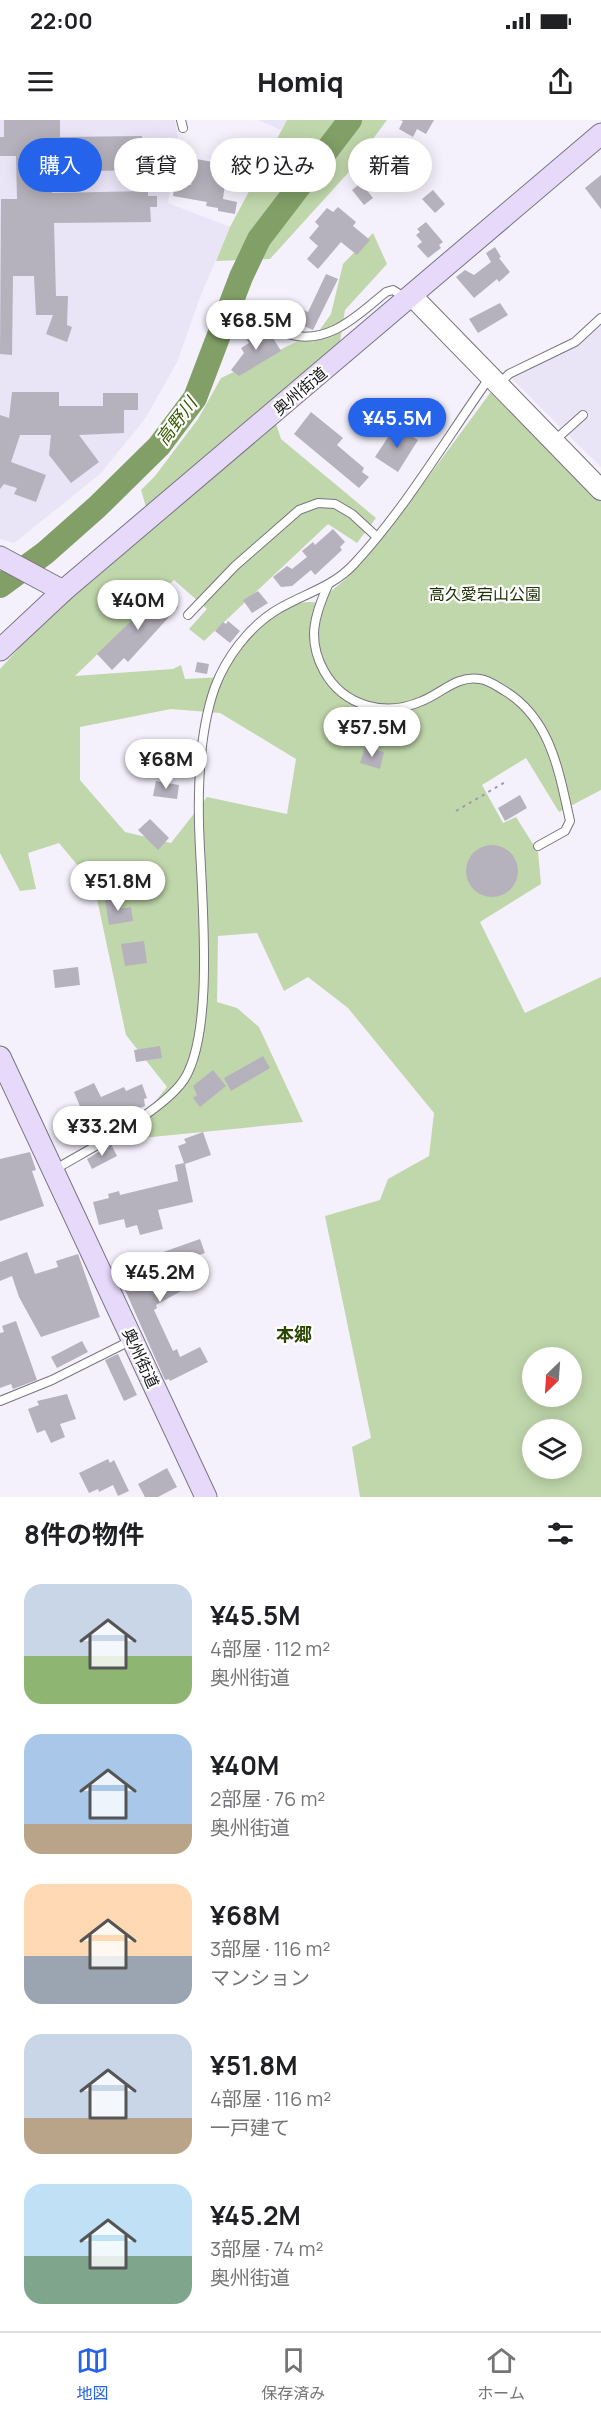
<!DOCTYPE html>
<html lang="ja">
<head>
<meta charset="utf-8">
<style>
  :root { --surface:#fff; --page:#f6f6f6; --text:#202124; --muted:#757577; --line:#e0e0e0; --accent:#2563eb }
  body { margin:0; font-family:Manrope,"Noto Sans JP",sans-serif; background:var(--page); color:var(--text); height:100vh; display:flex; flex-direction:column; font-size:22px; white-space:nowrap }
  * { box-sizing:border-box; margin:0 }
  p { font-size:20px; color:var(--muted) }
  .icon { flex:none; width:33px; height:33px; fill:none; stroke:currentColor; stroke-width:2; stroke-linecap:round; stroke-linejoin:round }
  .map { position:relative; height:1377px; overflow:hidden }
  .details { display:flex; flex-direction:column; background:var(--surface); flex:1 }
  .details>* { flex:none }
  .banner { position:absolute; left:18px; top:18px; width:566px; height:54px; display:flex; gap:12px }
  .needle { width:39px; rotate:205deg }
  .fabs { position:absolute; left:522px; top:1227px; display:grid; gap:12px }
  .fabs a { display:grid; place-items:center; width:60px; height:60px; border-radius:50%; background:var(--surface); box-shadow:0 3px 15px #0003; font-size:30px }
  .price { position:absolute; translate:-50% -51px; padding:0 14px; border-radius:21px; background:#fff; color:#222; font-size:20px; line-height:39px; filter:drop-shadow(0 2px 3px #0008) }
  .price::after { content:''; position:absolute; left:50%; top:36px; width:18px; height:14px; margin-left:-9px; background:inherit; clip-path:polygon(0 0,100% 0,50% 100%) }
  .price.on { background:var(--accent); color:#fff }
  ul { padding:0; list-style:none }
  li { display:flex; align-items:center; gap:18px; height:150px; padding:0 24px }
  li span { display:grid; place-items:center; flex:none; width:168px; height:120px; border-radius:18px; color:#555 }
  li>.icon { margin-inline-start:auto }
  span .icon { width:72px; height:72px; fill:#fffc; stroke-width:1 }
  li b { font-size:26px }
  h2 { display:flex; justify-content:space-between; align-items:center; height:72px; padding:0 24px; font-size:26px }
  .chip { padding:0 21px; border-radius:27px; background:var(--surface); box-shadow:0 3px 15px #0003; font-size:21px; line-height:54px }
  .chip.on { background:var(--accent); color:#fff }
  .status { display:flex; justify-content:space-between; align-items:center; height:42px; padding:0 30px; background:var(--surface); direction:ltr }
  .status svg { height:16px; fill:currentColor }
  header { display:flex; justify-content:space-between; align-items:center; height:78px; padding:0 24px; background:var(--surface); font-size:27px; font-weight:800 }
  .menu { display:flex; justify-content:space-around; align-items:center; height:84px; border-top:2px solid var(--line); background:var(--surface); font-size:16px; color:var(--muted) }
  .menu a { display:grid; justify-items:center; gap:3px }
  .menu .on { color:var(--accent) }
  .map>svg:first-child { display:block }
  .built { fill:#e9e4f6 }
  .green { fill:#c0d7ab; fill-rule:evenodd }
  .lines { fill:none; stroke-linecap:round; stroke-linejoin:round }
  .river { stroke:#829f67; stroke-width:24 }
  .building { fill:#b6b2bd }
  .service-casing { stroke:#78757f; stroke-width:10 }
  .tertiary-casing { stroke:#78757f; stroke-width:22 }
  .secondary-casing { stroke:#78757f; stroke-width:23 }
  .path { stroke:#9d9ba3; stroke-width:2; stroke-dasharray:3 4.5; stroke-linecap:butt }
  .service { stroke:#fff; stroke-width:8 }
  .tertiary { stroke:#fff; stroke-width:20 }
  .secondary { stroke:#e6d9fa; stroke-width:21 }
  .labels { text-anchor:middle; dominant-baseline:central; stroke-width:4.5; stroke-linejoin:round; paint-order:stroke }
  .street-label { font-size:16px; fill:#151418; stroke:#fff }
  .park-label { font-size:16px; fill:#203309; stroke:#fff }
  .water-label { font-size:18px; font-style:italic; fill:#3a5d04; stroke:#fff }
  .neighbourhood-label { font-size:18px; font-weight:bold; fill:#2a4600; stroke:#fff }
</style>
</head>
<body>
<div class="status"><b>22:00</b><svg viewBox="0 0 49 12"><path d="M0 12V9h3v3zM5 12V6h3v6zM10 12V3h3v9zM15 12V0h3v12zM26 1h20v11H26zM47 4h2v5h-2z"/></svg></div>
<header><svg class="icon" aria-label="menu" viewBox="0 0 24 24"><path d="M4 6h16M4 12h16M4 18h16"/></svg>Homiq<svg class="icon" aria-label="share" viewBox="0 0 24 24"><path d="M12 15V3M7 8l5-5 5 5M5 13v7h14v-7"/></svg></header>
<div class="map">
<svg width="601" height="1377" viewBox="0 0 601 1377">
  <rect width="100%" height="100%" fill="#f4f1fc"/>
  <g class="built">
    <polygon points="0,0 175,0 178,17 168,83 230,107 200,177 177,242 145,299 100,354 14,423 0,419"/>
    <polygon points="258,0 287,0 281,10"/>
    <polygon points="601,204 601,347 512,259 579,224"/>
  </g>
  <g class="green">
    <polygon points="287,0 387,0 347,54 270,139 216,141 230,107"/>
    <path d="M373 113 387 144 345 190 339 228 271 288 281 319 376 398 357 423 328 404 204 521 189 509 207 489 174 460 75 556 173 549 181 545 185 559 223 557C238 527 268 493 301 483 309 481 318 483 325 483L330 472 347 458 390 409 493 269 601 377V670L559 692 526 638 482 665 503 703 516 697 538 732 541 764 480 802 525 893 601 857V1377H360L352 1327 371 1318 325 1096 380 1080 388 1059 429 1036 434 993 348 888 308 857 284 871 257 813 218 816 217 882 237 888 259 907 303 1002 142 1018 135 1006 167 967 126 915 94 765 59 723 28 733 36 769 20 771 0 733V549L36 509 152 407 141 370 155 356 198 299 221 258 319 211 331 194 343 144ZM171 589 220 593 296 639 287 694 207 677 171 723 125 712 80 660V607ZM532 1238H572V1276H532ZM532 1310H572V1348H532Z"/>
  </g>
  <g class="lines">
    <polyline class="river" points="0,466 45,433 97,387 159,326 195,278 241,157 259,119 350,0"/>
  </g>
  <g class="building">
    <polygon points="4,0 60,0 60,17 142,16 143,50 51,52 52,73 148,71 148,76 157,76 157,87 150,87 151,102 54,103 56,176 68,176 67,205 72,207 67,222 46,214 53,195 36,195 34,156 13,156 12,235 0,234 1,79 17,79 16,36 0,36 0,17 4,17"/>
    <polygon points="400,0 434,0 426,14 417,9 413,17 399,9 403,1"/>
    <polygon points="214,38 228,41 223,79 237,82 235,94 218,91 218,88 206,86 207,82 173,76 175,62 191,65 196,39 213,42"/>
    <polygon points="601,55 601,89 585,68"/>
    <polygon points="361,63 373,78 364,85 352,70"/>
    <polygon points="433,70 445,84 435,93 422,79"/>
    <polygon points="338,87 356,102 353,106 370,120 357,135 341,122 318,149 307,139 318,126 309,118 319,106 315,102 327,88 333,92"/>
    <polygon points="426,102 443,122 439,125 441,128 428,138 417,126 422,122 416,115 420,112 417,109"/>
    <polygon points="495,127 501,137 499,138 510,152 499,162 497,159 474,178 456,157 465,150 474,155 491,142 486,133"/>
    <polygon points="326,154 338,159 313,210 278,195 284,182 308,192"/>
    <polygon points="500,183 508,195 478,213 469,199"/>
    <polygon points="265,205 281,231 239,256 231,250 244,233 241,228 249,223 245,217"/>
    <polygon points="12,272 59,272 59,286 103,286 103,273 138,273 138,290 124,290 124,313 79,315 99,342 71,363 49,335 51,315 20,315 11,342 46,355 36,382 14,374 17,368 4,364 0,369 0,295 9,298"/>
    <polygon points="428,290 436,296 425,312 417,306"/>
    <polygon points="311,292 343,318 337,325 364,348 362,352 369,357 359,368 294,314"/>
    <polygon points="394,308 398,311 399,308 418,320 398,352 375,337"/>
    <polygon points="333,409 345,422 340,427 342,430 315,455 311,450 292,466 281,467 273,457 287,446 292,449 307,437 302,431 313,422 315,425"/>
    <polygon points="162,471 178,487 128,542 124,538 112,550 97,534"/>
    <polygon points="258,471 268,483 252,493 243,480"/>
    <polygon points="228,501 240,511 230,523 215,511 223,502 226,504"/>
    <polygon points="197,542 209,544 207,554 195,552"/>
    <polygon points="365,627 384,632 380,649 360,643"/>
    <polygon points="156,661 179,665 177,679 153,676"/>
    <polygon points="520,675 527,688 505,701 498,688"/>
    <polygon points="150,699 169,718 158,730 138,710"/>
    <circle cx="492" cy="751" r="26"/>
    <polygon points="119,778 121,789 131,787 133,801 109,805 105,780"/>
    <polygon points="144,821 147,843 125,846 121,824"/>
    <polygon points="78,847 80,865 55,868 53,850"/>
    <polygon points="160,926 162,938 136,942 134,930"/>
    <polygon points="263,936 270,948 231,971 224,958"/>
    <polygon points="213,950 226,966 200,987 193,978 197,975 193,966"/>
    <polygon points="94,963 101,977 124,967 126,971 142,964 147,978 144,979 145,986 132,991 131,988 119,992 117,989 99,997 106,1013 94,1020 74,972"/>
    <polygon points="203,1012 211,1035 185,1044 193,1082 158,1090 163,1109 140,1115 137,1105 126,1108 124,1099 99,1105 93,1082 109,1078 108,1074 119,1071 120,1075 178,1061 175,1045 184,1043 178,1026 186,1023 184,1019"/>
    <polygon points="111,1024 117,1036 92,1049 87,1039"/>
    <polygon points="30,1032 36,1050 32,1051 44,1086 0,1101 0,1039"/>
    <polygon points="200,1119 205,1133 172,1144 185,1169 156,1185 157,1188 154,1190 173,1231 177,1229 180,1237 200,1227 208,1242 170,1261 169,1259 165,1260 114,1145 147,1132 149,1137"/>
    <polygon points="27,1132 35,1154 58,1147 56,1141 78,1134 100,1197 41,1217 19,1177 12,1156 0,1161 0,1142"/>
    <polygon points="16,1201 37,1260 13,1269 11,1264 0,1268 0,1213 4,1212 2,1206"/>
    <polygon points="82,1221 88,1232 57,1248 51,1237"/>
    <polygon points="118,1234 137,1275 124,1281 105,1240"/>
    <polygon points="67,1274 76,1299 60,1304 65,1317 51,1323 45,1310 37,1313 28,1289 39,1285 37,1281"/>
    <polygon points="108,1339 110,1343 114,1340 129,1371 118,1376 113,1365 99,1372 98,1369 89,1373 79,1353"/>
    <polygon points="167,1348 177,1367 158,1377 145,1377 138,1364"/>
  </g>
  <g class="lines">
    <defs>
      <g id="service">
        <polyline points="181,0 183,8"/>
        <path d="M287 214C328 226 357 196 386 172L393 170 404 177"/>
        <polyline points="500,263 509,254 575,222 601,198"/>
        <polyline points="554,321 583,295"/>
        <path d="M328 465C314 496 307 520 324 551 344 587 386 597 422 581 442 573 457 555 480 559 489 560 498 567 505 571 551 599 559 652 570 701L565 711 538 726"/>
        <polyline points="188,495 235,446 299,390 318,383 335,384 352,394 377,417"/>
        <path d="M54 1050C91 1028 154 996 180 965 218 921 200 762 199 703 198 660 200 609 215 567 226 538 248 508 275 491 302 474 332 468 354 444 406 388 446 319 490 257"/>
        <polyline points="0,1281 52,1260 132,1220"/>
      </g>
      <polyline id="tertiary" points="412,176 601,370"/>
      <g id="secondary">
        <polyline points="0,437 63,471"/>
        <polyline points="0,530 63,471 601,14"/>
        <polyline points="0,937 206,1377"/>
      </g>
    </defs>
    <use href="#service" class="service-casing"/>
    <use href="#tertiary" class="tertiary-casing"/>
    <use href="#secondary" class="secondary-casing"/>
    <polyline class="path" points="456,691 507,661"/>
    <use href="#service" class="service"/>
    <use href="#tertiary" class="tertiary"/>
    <use href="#secondary" class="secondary"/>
  </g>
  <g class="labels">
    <g class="street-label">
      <text transform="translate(300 271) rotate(-40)">奥州街道</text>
      <text transform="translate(141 1238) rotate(65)">奥州街道</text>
    </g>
    <g class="park-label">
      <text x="485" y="474">高久愛宕山公園</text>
    </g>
    <g class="water-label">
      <text transform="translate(176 301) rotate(-53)">高野川</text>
    </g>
    <g class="neighbourhood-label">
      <text x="294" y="1214">本郷</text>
    </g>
  </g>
</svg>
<div class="fabs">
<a><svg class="needle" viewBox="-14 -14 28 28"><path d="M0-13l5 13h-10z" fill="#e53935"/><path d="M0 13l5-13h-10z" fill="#757577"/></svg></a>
<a><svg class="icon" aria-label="layers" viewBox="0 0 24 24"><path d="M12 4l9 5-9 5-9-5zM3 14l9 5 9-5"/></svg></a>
</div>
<b class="price" style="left:256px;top:231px">¥68.5M</b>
<b class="price on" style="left:397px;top:329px">¥45.5M</b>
<b class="price" style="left:138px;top:511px">¥40M</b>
<b class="price" style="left:372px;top:638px">¥57.5M</b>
<b class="price" style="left:166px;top:670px">¥68M</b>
<b class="price" style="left:118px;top:792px">¥51.8M</b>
<b class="price" style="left:102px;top:1037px">¥33.2M</b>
<b class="price" style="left:160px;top:1183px">¥45.2M</b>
<div class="banner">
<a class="chip on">購入</a>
<a class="chip">賃貸</a>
<a class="chip">絞り込み</a>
<a class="chip">新着</a>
</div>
</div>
<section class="details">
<h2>8件の物件<svg class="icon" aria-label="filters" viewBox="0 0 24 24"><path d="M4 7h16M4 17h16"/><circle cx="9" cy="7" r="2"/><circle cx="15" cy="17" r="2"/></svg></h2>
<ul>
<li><span style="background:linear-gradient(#c9d6e8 60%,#8fb573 0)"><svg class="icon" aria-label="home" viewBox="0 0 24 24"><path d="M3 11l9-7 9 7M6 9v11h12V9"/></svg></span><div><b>¥45.5M</b><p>4部屋 · 112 m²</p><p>奥州街道</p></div></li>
<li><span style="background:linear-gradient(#a9c7e8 75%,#b9a48a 0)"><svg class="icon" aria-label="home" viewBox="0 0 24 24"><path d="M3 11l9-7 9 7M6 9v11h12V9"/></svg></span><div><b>¥40M</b><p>2部屋 · 76 m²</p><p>奥州街道</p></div></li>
<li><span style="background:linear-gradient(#ffd9b3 60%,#9aa5b1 0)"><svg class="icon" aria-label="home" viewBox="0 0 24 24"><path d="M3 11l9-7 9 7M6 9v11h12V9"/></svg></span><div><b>¥68M</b><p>3部屋 · 116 m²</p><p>マンション</p></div></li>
<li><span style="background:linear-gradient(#c9d6e8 70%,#b9a48a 0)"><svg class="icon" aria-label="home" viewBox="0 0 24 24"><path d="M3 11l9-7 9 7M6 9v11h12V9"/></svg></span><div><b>¥51.8M</b><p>4部屋 · 116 m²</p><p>一戸建て</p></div></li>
<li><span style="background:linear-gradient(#bfe0f5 60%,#7fa58c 0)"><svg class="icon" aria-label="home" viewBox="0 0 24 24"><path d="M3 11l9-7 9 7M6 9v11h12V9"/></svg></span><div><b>¥45.2M</b><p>3部屋 · 74 m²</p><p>奥州街道</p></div></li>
</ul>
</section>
<nav class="menu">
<a class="on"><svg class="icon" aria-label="map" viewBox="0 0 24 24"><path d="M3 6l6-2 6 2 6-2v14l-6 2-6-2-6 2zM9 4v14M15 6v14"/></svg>地図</a>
<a><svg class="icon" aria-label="saved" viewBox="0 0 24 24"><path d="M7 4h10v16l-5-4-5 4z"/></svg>保存済み</a>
<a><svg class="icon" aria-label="home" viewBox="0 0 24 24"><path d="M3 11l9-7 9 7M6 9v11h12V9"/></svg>ホーム</a>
</nav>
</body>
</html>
